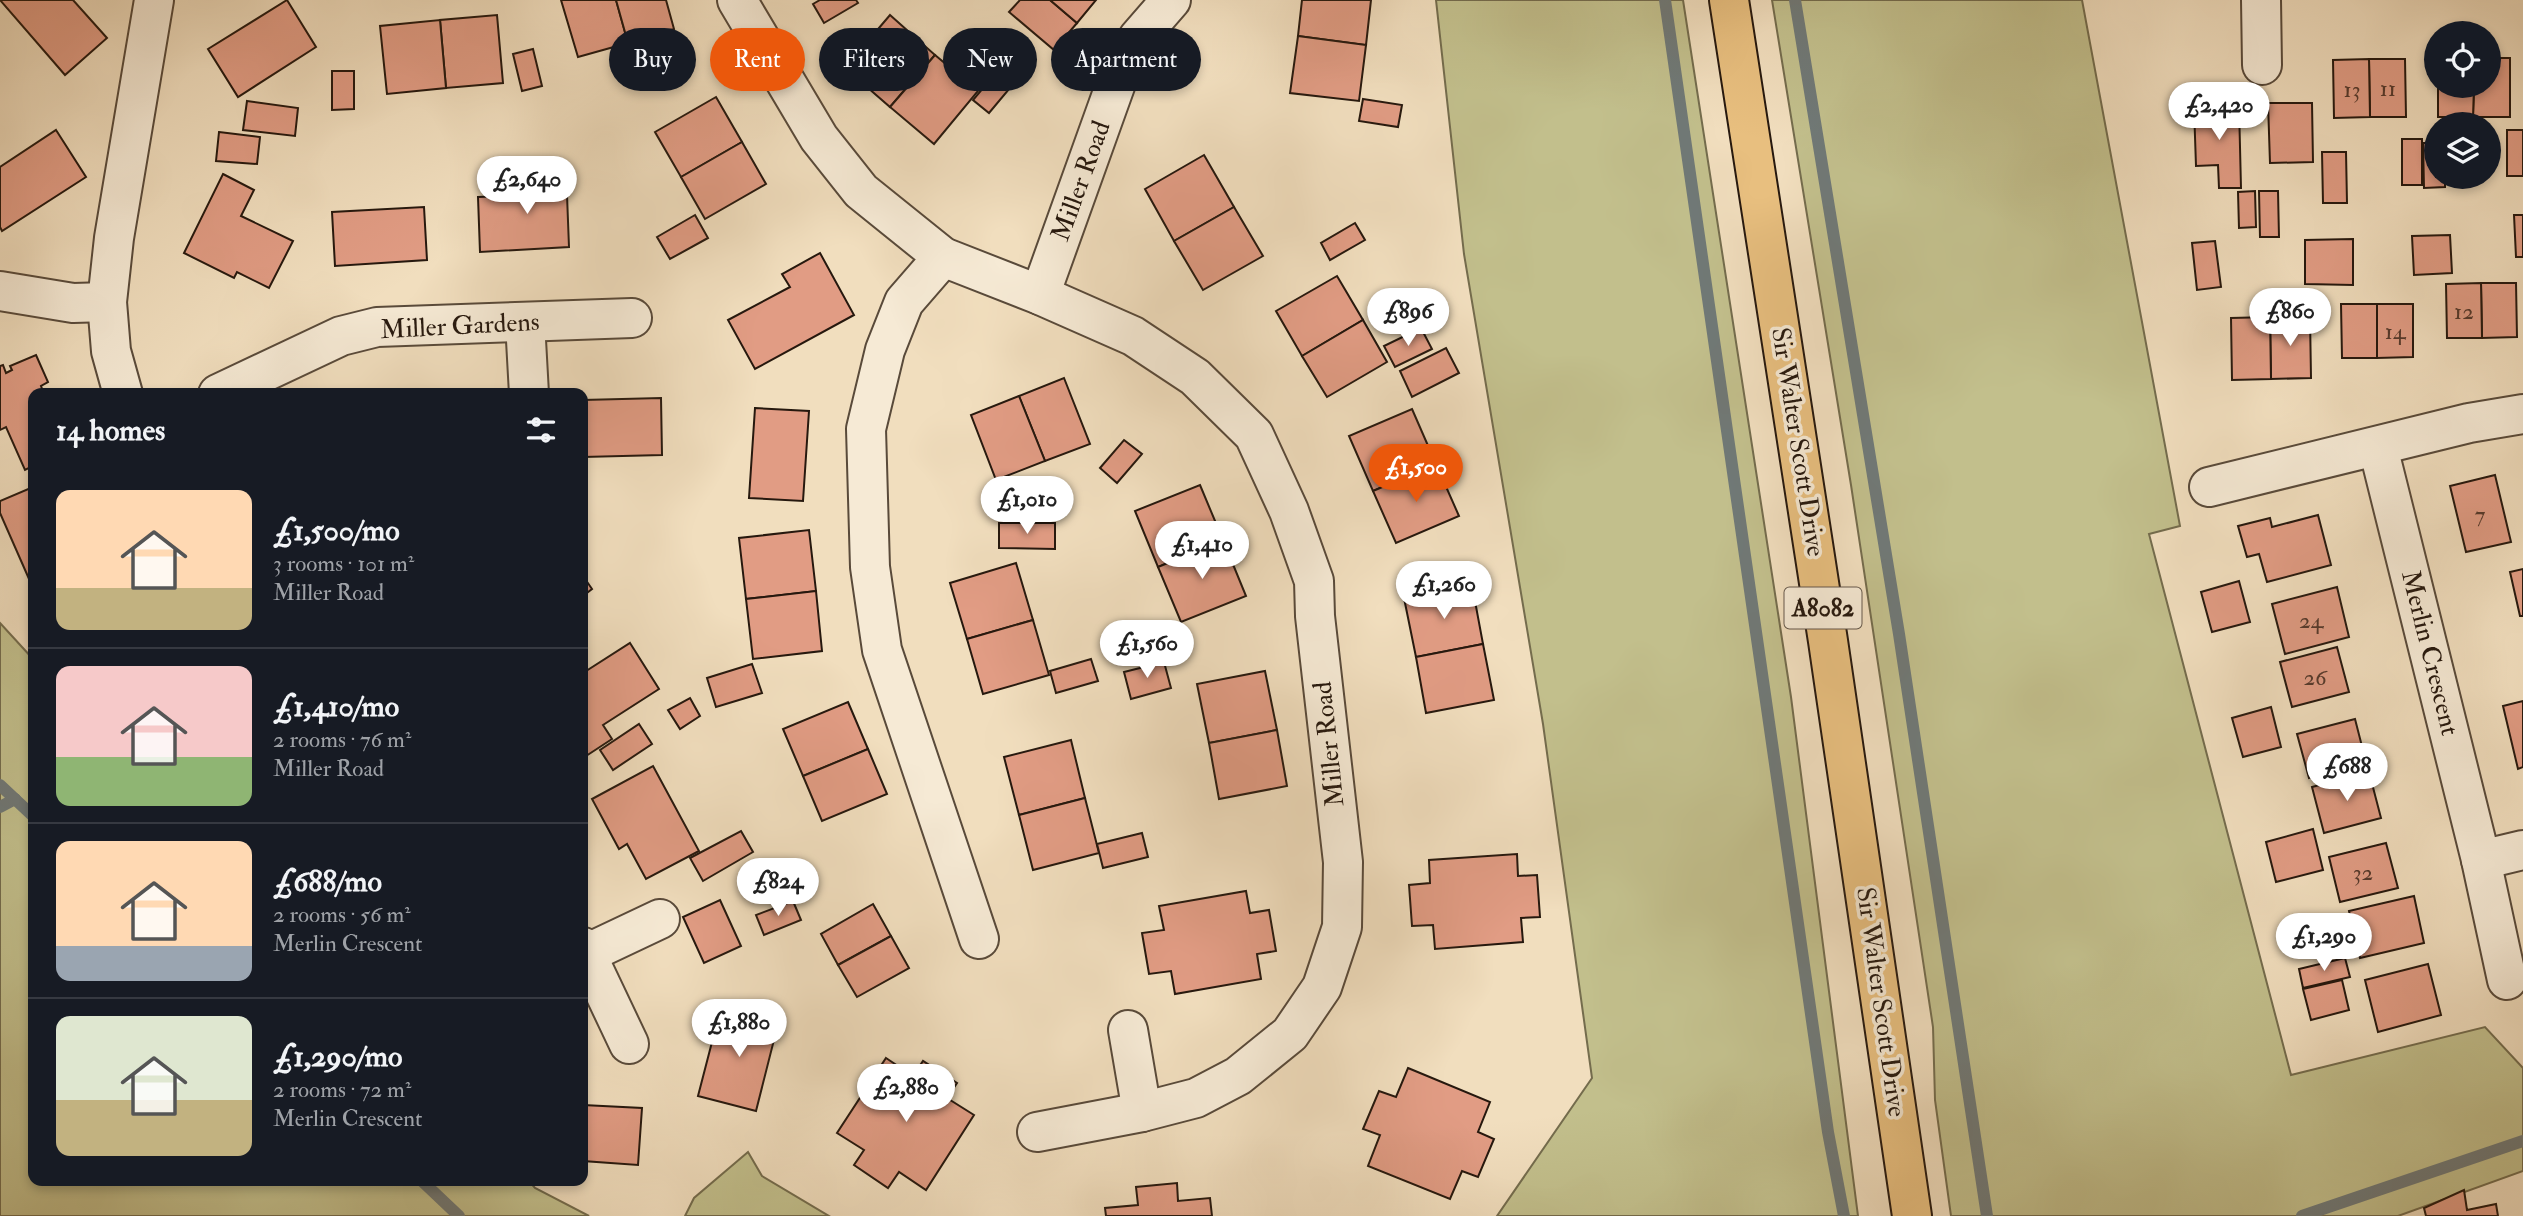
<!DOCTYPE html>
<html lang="en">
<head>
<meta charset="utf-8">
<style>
  :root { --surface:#171b24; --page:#242831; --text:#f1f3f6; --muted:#9ea1a6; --line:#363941; --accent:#ea580c }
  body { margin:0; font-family:"IM FELL Double Pica",serif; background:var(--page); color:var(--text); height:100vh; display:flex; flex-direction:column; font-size:26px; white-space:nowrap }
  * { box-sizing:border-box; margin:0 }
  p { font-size:23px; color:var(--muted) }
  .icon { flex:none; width:38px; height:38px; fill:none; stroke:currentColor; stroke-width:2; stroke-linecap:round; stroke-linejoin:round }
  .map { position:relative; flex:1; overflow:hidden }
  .sheet { position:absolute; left:28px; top:388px; width:560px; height:798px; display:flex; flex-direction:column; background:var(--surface); border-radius:14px; box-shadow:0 4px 10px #0003 }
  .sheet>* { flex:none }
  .hud { position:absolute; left:609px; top:28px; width:665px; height:63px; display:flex; gap:14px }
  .controls { position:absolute; left:2424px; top:21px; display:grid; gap:14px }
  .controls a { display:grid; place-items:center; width:77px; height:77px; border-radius:50%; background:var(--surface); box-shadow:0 4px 10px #0003; font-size:35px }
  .price { position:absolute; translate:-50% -60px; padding:0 16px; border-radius:24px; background:#fff; color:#222; font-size:23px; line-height:46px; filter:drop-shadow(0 2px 4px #0008) }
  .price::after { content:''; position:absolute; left:50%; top:42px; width:21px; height:16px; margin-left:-10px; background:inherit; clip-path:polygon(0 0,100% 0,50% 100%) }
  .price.selected { background:var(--accent); color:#fff }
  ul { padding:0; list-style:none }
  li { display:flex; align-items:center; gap:21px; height:175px; padding:0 28px }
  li+li { border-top:2px solid var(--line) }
  li span { display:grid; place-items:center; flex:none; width:196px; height:140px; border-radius:14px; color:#555 }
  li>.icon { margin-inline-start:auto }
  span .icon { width:84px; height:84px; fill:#fffc; stroke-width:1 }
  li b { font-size:30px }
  h2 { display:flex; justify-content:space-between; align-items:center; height:84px; padding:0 28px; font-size:30px }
  .tag { padding:0 24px; border-radius:32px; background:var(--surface); box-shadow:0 4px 10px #0003; font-size:24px; line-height:63px }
  .tag.selected { background:var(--accent); color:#fff }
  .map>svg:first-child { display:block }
  .green { fill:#c2bf8c; stroke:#746c4d; stroke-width:2 }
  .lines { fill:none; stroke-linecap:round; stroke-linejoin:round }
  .stream { stroke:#707977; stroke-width:12 }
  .building { fill:#e19c84; stroke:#26180e; stroke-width:2 }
  .street-casing { stroke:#594a3a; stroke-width:42 }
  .primary-casing { stroke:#26180e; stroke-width:42 }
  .street { stroke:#f6ead5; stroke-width:38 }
  .primary { stroke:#e8bf7f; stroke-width:38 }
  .labels { text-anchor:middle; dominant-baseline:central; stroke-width:7; stroke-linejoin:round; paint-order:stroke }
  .number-label { font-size:23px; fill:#55392c }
  .shield { fill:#f6ead5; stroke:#64574a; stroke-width:2 }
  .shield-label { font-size:24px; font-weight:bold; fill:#26180e }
  .street-label { font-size:26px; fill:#26180e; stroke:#f6ead5 }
</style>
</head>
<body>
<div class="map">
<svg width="2523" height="1216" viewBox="0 0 2523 1216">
  <rect width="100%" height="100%" fill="#f1debe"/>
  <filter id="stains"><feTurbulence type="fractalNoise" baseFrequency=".00286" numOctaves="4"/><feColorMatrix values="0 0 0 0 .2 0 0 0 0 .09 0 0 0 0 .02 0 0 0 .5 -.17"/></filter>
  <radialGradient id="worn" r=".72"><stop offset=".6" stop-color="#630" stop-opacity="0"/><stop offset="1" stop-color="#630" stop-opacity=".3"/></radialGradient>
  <g class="green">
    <polygon points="1436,0 1683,0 1791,697 1858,1216 1497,1216 1592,1078 1543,724 1464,254"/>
    <polygon points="1772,0 2082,0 2180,526 2149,534 2291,1075 2485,1027 2523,1068 2523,1171 2398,1216 1951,1216 1935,1100 1933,1027 1851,485"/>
    <polygon points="0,623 33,659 33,1181 529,1181 535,1188 589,1216 0,1216"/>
    <polygon points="748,1152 762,1176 829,1216 685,1216 694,1198"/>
  </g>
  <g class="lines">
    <g class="stream">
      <polyline points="1665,0 1828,1132 1844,1216"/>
      <polyline points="1795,0 1899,634 1987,1216"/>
      <polyline points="0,785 33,816"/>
      <polyline points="0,807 15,799"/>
      <polyline points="422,1181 459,1216"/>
      <polyline points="2302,1216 2523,1141"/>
    </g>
  </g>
  <g class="building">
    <polygon points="0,0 73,0 107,38 65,75"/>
    <polygon points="287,0 316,47 238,97 208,49"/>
    <polygon points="561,0 616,0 628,43 578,57"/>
    <polygon points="616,0 666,0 674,29 628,43"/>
    <polygon points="820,0 856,0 858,3 824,23 813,4"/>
    <polygon points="1020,0 1050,0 1077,23 1054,50 1009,12"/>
    <polygon points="1050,0 1096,0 1077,23"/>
    <polygon points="1302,0 1371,0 1366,45 1298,36"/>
    <polygon points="497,15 503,83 446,88 440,20"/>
    <polygon points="890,15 935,55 890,107 845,68"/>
    <polygon points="440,20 446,88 387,94 380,26"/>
    <polygon points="1298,36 1366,45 1359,101 1290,93"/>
    <polygon points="533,49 542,86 522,91 513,54"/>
    <polygon points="935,55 978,91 934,144 890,107"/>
    <polygon points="2488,58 2510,58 2510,117 2473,117 2474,86 2488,86"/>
    <polygon points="2369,59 2405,59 2406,117 2370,117"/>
    <polygon points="2369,59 2370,117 2334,118 2333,60"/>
    <polygon points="999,69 1015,82 989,113 973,100"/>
    <polygon points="332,71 354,71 354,109 332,110"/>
    <polygon points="2438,86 2474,86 2473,117 2438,117"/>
    <polygon points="716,97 742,142 681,177 655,132"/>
    <polygon points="1363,99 1402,105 1398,127 1359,121"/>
    <polygon points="247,101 298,108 295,136 243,130"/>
    <polygon points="2268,103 2312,103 2313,162 2270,163"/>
    <polygon points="2239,106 2241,188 2219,188 2218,165 2196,166 2194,107"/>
    <polygon points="56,130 86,177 2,231 0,227 0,167"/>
    <rect x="2507" y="130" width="16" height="46"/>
    <polygon points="219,132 260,137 257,164 216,161"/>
    <rect x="2402" y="139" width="20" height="46"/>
    <polygon points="742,142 766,184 705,219 681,177"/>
    <polygon points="2423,143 2436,143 2436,177 2445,177 2445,187 2424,188"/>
    <polygon points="2322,152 2346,152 2347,203 2323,203"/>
    <polygon points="1204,155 1234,207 1174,241 1145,189"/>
    <polygon points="566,169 569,247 480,252 478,197 529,195 528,171"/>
    <polygon points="223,174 254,190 241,216 293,241 269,288 237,272 234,278 184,253"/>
    <polygon points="2255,191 2256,227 2239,228 2238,192"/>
    <polygon points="2259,191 2278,191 2279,237 2260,237"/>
    <polygon points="424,207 427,260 335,266 332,212"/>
    <polygon points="1234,207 1263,256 1203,290 1174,241"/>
    <polygon points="695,215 708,238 670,259 657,237"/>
    <polygon points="2514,215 2523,215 2523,257 2516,257"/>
    <polygon points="1355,223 1365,240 1330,260 1321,243"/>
    <polygon points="2450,235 2452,273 2414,275 2412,236"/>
    <polygon points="2353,239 2353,285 2305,284 2305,240"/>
    <polygon points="2215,241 2221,287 2197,290 2192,243"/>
    <polygon points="820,253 854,315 755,369 728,320 790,287 782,274"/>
    <polygon points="1337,276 1363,320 1302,356 1276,311"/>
    <polygon points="2481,283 2516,283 2517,337 2482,338"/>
    <polygon points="2481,283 2482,338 2447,338 2446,284"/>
    <polygon points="2341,304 2377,304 2377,358 2342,358"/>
    <polygon points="2377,304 2413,304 2413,357 2377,358"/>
    <polygon points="2270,317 2310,317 2311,378 2271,379"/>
    <polygon points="2270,317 2271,379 2232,380 2231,318"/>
    <polygon points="1363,320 1387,362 1327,397 1302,356"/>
    <polygon points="1421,328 1432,349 1395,367 1384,346"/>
    <polygon points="1446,348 1459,373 1412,397 1400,371"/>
    <polygon points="36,355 48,382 41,386 44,394 33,394 33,466 25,470 6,427 0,430 0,366 3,365 6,373 12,370 10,366"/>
    <polygon points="1064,378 1090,444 1045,461 1019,396"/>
    <polygon points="1019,396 1045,461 996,480 971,415"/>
    <polygon points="661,398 662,455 583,457 583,400"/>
    <polygon points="755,408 809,411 803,501 749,498"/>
    <polygon points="1412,409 1436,464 1373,491 1349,436"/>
    <polygon points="1124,440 1142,454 1117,483 1100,468"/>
    <polygon points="1436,464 1459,516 1396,543 1373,491"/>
    <polygon points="2495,475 2511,542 2466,552 2450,486"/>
    <polygon points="1200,485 1223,540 1158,567 1135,511"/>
    <polygon points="33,487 33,588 0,513 0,501"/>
    <polygon points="2318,515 2331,565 2267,582 2259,554 2247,557 2238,526 2270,518 2272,527"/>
    <polygon points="999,523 1055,523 1055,549 999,548"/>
    <polygon points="809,530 816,591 746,599 739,538"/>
    <polygon points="1223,540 1246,596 1181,622 1158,567"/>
    <polygon points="1016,563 1033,620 967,639 950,583"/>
    <polygon points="2523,569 2523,616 2520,616 2510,572"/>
    <polygon points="583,576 592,589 583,596"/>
    <polygon points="2239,581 2250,622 2212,632 2201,592"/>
    <polygon points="1472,585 1483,644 1416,657 1404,598"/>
    <polygon points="2337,587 2349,637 2285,654 2272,604"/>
    <polygon points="816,591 822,651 753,659 746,599"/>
    <polygon points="1033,620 1049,675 983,694 967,639"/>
    <polygon points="1159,623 1166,651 1125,662 1117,633"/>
    <polygon points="630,643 659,689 603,725 612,739 583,758 583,673"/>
    <polygon points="1483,644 1494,700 1426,713 1416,657"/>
    <polygon points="2337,647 2349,692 2292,707 2280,662"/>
    <polygon points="1091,659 1098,681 1056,693 1050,671"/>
    <polygon points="1164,662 1171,688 1131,699 1124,672"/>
    <polygon points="752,664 762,693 716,707 707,678"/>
    <polygon points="1265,671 1277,730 1209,743 1197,684"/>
    <polygon points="690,698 700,716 680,729 668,710"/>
    <polygon points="2523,701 2523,767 2518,769 2503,706"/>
    <polygon points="848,702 868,749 803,776 783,729"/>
    <polygon points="2271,707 2281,747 2243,757 2232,718"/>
    <polygon points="2355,719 2366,762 2309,778 2297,734"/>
    <polygon points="639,724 652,744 613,770 600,750"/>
    <polygon points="1277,730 1287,786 1219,799 1209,743"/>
    <polygon points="1071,740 1085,798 1019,815 1004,757"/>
    <polygon points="868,749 887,794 822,821 803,776"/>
    <polygon points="653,766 699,851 646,879 627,844 619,849 592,799"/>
    <polygon points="2369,772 2381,818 2324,833 2312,787"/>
    <polygon points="1085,798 1099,853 1033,870 1019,815"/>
    <polygon points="2313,829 2323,870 2276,882 2266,842"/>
    <polygon points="741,831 753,852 703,881 690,858"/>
    <polygon points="1142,833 1148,857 1103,868 1097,844"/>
    <polygon points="2386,843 2398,888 2340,902 2329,857"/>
    <polygon points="1517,854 1518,876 1537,875 1540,917 1521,918 1523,942 1435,949 1433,925 1412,926 1409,885 1430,883 1429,860"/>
    <polygon points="1246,891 1250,913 1269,910 1276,951 1257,954 1261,979 1175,994 1171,971 1149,974 1142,933 1164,930 1159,906"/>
    <polygon points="2414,896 2424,943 2360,958 2349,911"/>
    <polygon points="720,900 741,946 704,963 683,917"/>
    <polygon points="793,901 801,920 764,935 756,915"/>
    <polygon points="873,904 891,936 838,965 821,934"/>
    <polygon points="891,936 909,968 857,997 838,965"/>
    <polygon points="2345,958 2350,977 2303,988 2299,969"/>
    <polygon points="2428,964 2441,1015 2378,1032 2365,980"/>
    <polygon points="2342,980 2349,1010 2311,1020 2303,989"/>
    <polygon points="726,1006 779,1020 756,1111 698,1096 712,1042 717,1042"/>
    <polygon points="886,1058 913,1076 923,1061 957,1083 947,1098 974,1115 926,1190 899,1172 888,1188 854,1165 864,1150 837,1133"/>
    <polygon points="1408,1068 1490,1102 1478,1132 1494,1139 1478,1177 1462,1171 1450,1199 1368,1166 1380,1135 1363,1129 1379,1091 1396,1097"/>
    <polygon points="583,1105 642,1108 638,1165 583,1161"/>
    <polygon points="1177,1183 1178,1201 1210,1198 1212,1216 1106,1216 1105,1208 1138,1205 1136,1187"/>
    <polygon points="2464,1190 2467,1210 2496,1204 2498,1216 2426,1216 2424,1208"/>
  </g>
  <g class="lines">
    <defs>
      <g id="street">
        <polyline points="737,0 819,138 861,191 943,257 1040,295 1133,336 1195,377 1254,435 1289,511 1314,581 1315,616 1343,862 1342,927 1322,987 1290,1034 1238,1076 1196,1098 1142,1112 1037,1132"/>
        <polyline points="2261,0 2262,65"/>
        <polyline points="943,257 904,302 885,350 866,429 870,567 882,650 979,939"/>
        <polyline points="0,291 73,303 107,302"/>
        <polyline points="1040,295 1120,72 1138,38 1171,0"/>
        <polyline points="525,322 529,394"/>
        <polyline points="123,394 111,351 107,302 114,238 154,0"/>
        <polyline points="218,394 341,336 377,327 632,318"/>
        <polyline points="2378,447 2481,860 2523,850"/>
        <polyline points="2209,487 2469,423 2523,414"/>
        <polyline points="2481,860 2507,980"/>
        <polyline points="583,947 629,1044"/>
        <polyline points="586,954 660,919"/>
        <polyline points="1128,1030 1142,1112"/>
      </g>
      <polyline id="primary" points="1729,0 1828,641 1912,1216"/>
    </defs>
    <use href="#street" class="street-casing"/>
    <use href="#primary" class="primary-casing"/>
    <use href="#street" class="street"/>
    <use href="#primary" class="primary"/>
  </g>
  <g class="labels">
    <g class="number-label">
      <text x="2388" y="88">11</text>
      <text x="2352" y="89">13</text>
      <text x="2464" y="311">12</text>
      <text x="2395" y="331">14</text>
      <text x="2480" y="514">7</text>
      <text x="2311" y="620">24</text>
      <text x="2315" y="677">26</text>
      <text x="2363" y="872">32</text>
    </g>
    <rect class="shield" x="1784.5" y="587.5" width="77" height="41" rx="5"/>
    <g class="shield-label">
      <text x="1823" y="608">A8082</text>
    </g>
    <g class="street-label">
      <text transform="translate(1081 181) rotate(-70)">Miller Road</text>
      <text transform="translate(460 326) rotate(-3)">Miller Gardens</text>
      <text transform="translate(1798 442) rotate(81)">Sir Walter Scott Drive</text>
      <text transform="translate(2430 653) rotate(76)">Merlin Crescent</text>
      <text transform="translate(1329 744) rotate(-96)">Miller Road</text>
      <text transform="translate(1881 1002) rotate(82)">Sir Walter Scott Drive</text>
    </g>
  </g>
  <rect width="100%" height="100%" filter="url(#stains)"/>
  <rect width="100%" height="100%" fill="url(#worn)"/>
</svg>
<div class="controls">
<a><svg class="icon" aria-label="locate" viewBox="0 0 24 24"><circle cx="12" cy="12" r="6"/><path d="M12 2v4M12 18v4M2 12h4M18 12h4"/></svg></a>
<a><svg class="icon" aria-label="layers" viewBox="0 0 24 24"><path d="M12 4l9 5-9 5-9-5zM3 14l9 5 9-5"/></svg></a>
</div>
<b class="price" style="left:2219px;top:142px">£2,420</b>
<b class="price" style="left:527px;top:216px">£2,640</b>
<b class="price" style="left:1408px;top:348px">£896</b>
<b class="price" style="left:2290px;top:348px">£860</b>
<b class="price selected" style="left:1416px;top:504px">£1,500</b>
<b class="price" style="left:1027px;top:536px">£1,010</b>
<b class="price" style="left:1202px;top:581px">£1,410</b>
<b class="price" style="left:1444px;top:621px">£1,260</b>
<b class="price" style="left:1147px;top:680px">£1,560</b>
<b class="price" style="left:2347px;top:803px">£688</b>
<b class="price" style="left:778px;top:918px">£824</b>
<b class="price" style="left:2324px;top:973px">£1,290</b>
<b class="price" style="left:739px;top:1059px">£1,880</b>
<b class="price" style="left:906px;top:1124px">£2,880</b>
<div class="hud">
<a class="tag">Buy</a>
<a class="tag selected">Rent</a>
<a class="tag">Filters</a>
<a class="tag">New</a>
<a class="tag">Apartment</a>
</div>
<section class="sheet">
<h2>14 homes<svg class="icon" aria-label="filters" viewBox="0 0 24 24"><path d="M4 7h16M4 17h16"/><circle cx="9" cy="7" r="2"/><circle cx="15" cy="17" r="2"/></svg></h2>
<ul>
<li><span style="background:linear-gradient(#ffd9b3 70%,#c2b280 0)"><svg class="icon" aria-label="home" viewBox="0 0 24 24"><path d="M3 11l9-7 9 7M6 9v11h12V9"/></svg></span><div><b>£1,500/mo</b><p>3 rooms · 101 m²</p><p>Miller Road</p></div></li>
<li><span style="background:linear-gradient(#f6c9c9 65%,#8fb573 0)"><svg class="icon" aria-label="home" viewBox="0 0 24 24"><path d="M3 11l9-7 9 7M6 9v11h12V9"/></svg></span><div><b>£1,410/mo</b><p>2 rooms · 76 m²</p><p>Miller Road</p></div></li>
<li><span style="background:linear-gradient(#ffd9b3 75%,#9aa5b1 0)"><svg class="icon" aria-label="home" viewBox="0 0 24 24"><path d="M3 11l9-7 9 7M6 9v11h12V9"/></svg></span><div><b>£688/mo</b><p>2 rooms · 56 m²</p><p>Merlin Crescent</p></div></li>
<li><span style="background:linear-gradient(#dfe7d0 60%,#c2b280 0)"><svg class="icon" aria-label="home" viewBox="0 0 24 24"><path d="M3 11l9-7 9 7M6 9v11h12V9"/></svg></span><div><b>£1,290/mo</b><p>2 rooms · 72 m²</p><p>Merlin Crescent</p></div></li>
</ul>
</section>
</div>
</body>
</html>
